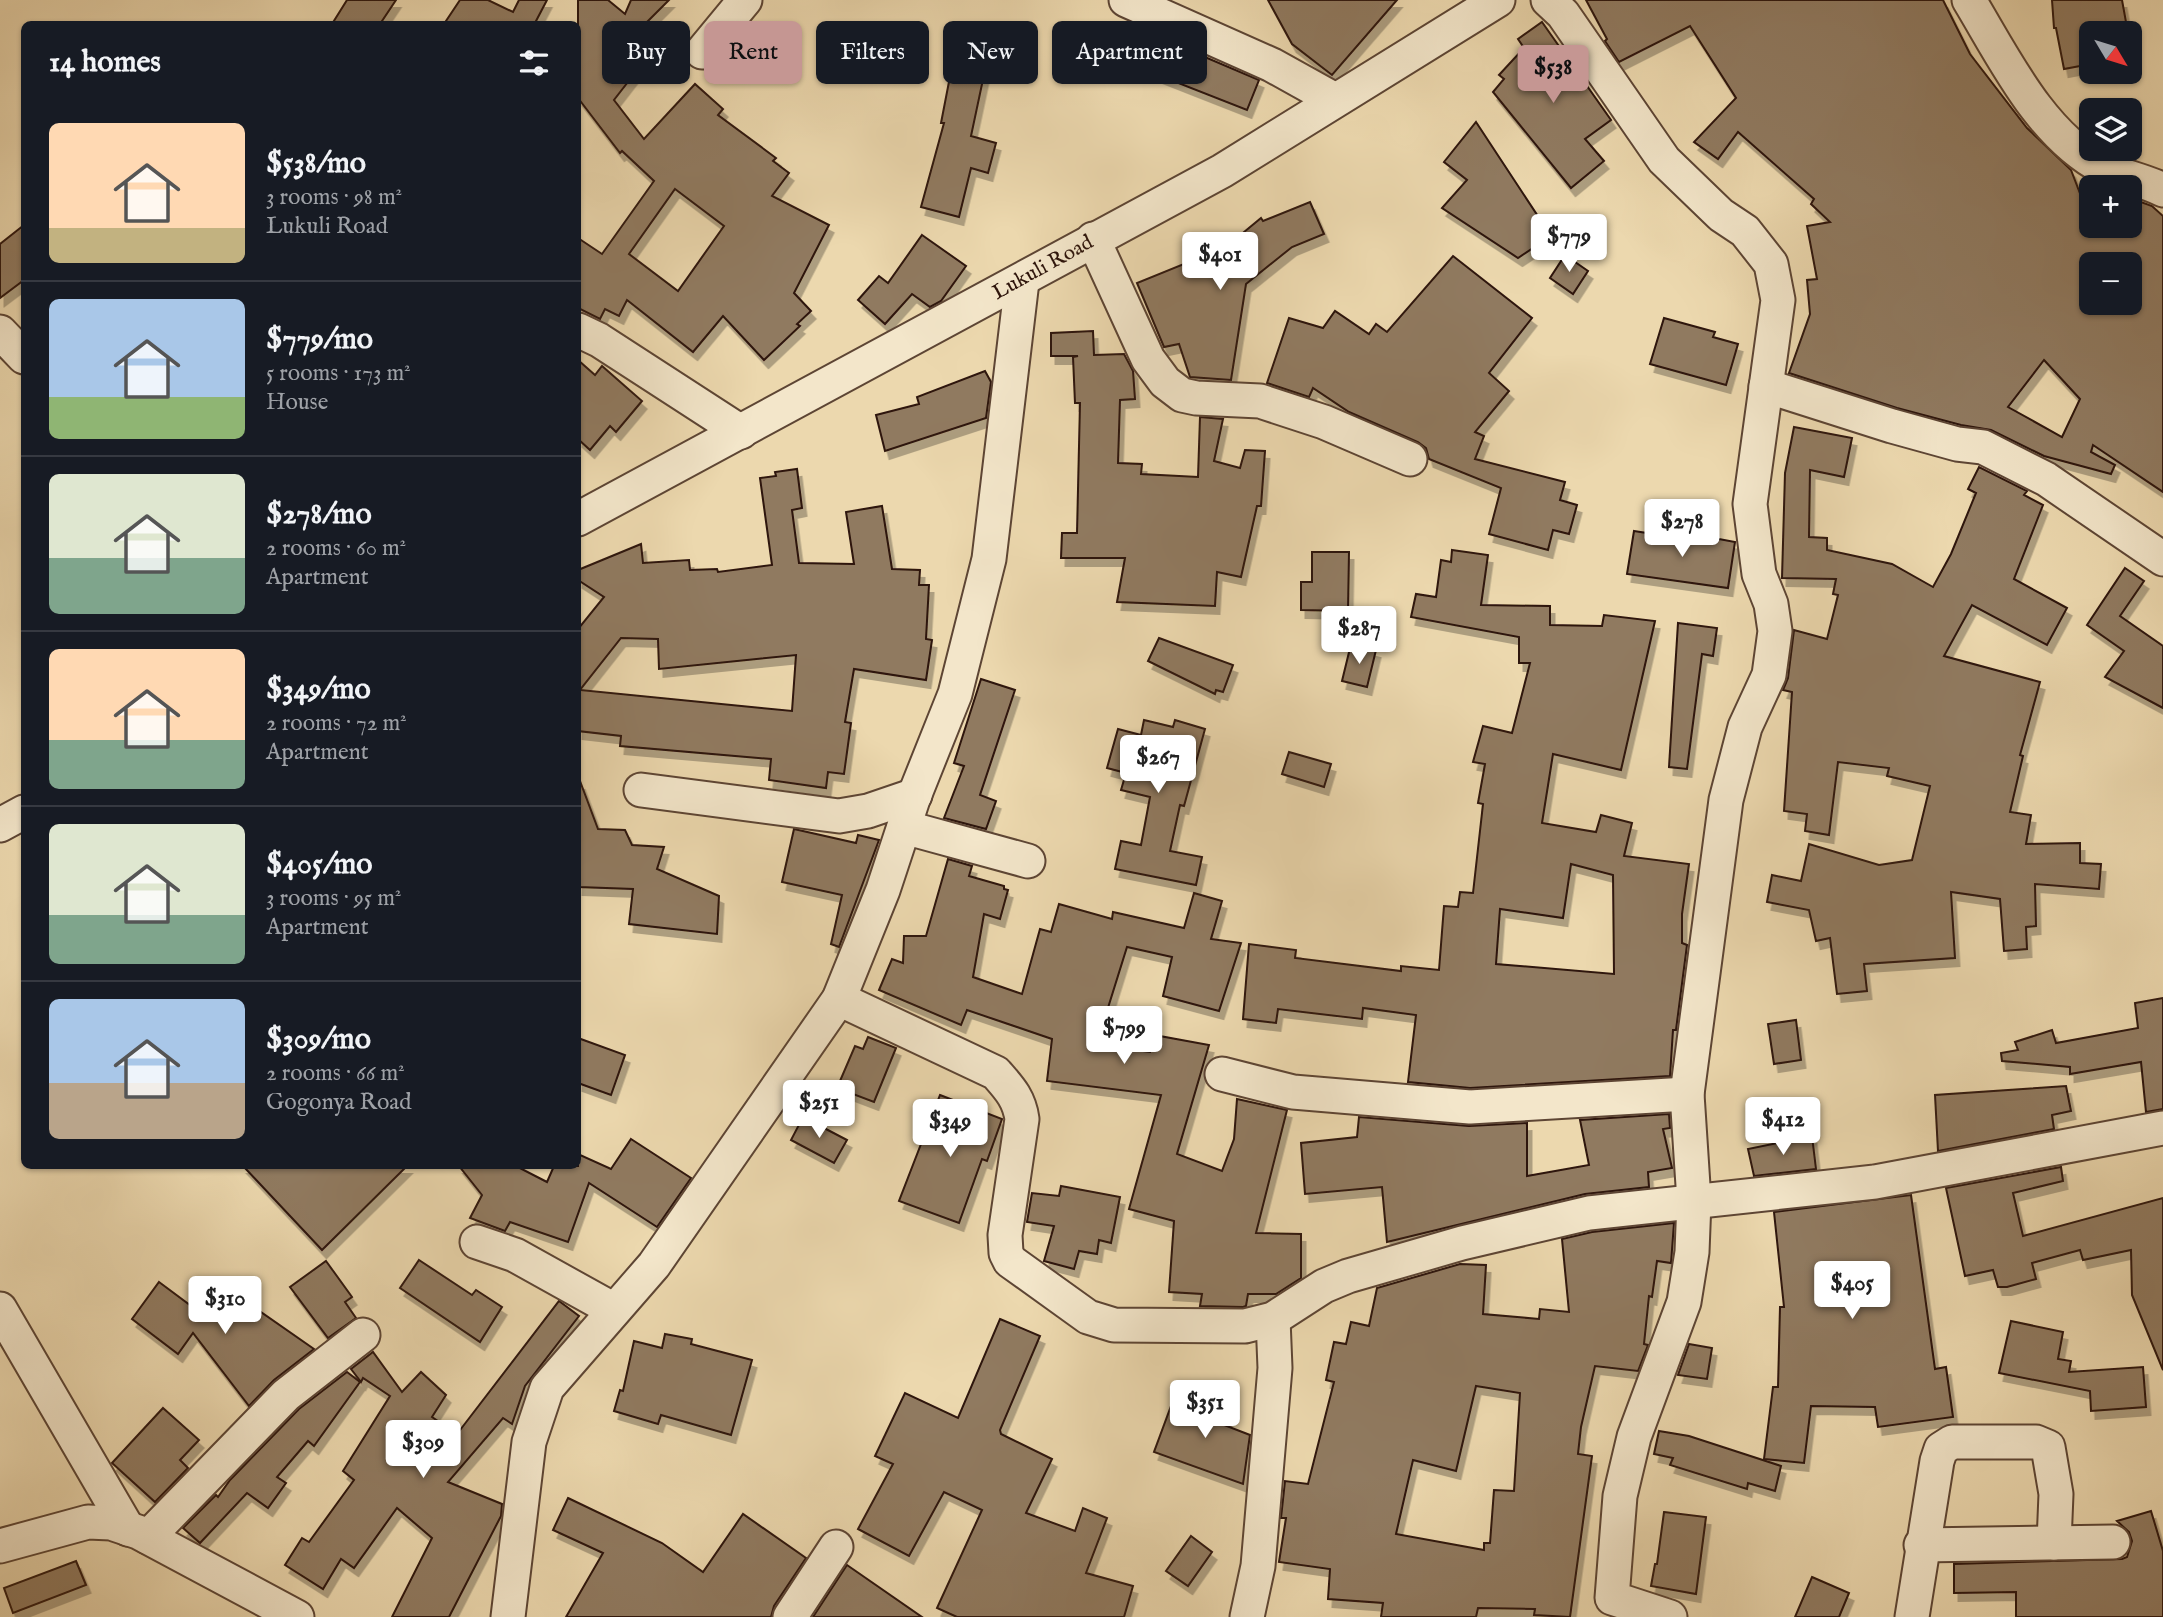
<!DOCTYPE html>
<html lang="en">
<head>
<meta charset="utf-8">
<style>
  :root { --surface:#171b24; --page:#20242c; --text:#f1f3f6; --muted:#9ea1a6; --line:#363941; --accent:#c59692 }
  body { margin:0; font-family:"IM FELL English",serif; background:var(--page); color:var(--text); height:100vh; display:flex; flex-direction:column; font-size:26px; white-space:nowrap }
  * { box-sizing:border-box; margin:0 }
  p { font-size:23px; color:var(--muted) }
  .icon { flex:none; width:38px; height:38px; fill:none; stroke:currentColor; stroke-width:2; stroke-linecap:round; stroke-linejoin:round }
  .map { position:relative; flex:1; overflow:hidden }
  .drawer { position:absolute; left:21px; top:21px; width:560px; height:1148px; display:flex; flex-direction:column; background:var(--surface); border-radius:10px; box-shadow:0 2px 5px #0004 }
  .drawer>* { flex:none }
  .hud { position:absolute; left:602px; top:21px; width:665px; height:63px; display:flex; gap:14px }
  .needle { width:46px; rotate:128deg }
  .buttons { position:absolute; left:2079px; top:21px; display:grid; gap:14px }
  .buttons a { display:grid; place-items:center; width:63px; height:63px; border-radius:10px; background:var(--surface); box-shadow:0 2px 5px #0004; font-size:35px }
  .price { position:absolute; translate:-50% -60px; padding:0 16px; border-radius:7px; background:#fff; color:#222; font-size:23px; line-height:46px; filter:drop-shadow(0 2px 4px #0008) }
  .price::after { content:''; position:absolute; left:50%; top:42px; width:21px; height:16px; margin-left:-10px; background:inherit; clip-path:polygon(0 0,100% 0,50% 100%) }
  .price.active { background:var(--accent); color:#111 }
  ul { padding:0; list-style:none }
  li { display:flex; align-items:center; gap:21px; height:175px; padding:0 28px }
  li+li { border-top:2px solid var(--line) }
  li span { display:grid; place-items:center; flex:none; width:196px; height:140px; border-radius:10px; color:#555 }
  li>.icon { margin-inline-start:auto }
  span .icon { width:84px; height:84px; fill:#fffc; stroke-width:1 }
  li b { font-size:30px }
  h2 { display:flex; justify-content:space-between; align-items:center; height:84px; padding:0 28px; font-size:30px }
  .chip { padding:0 24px; border-radius:10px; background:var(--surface); box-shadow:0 2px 5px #0004; font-size:24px; line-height:63px }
  .chip.active { background:var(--accent); color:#111 }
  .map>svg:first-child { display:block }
  .building { fill:#907a60; stroke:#2d140b; stroke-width:2; fill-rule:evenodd; filter:url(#shadow) }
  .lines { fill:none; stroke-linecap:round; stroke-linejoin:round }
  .minor-casing { stroke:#5d4534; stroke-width:37 }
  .minor { stroke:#f3e6ca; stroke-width:33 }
  .labels { text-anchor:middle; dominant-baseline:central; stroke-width:5; stroke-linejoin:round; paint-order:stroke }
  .street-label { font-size:21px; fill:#2d140b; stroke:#f3e6ca }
</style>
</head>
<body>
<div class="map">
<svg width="2163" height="1617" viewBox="0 0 2163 1617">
  <defs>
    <filter id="shadow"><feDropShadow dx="4.5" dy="8" stdDeviation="0" flood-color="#0004"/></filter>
  </defs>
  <rect width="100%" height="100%" fill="#ecd8ae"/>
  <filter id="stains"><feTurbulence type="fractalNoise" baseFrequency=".00286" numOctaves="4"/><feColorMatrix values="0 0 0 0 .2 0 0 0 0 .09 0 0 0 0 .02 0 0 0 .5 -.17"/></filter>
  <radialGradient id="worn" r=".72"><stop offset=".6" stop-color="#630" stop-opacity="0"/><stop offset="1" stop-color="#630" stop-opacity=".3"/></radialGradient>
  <g class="building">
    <polygon points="347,0 396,0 380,24 332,24"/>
    <polygon points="460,0 488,0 513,12 519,0 547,0 535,23 538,24 444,24"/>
    <path d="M578 0H608L625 14 631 0H669L625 44 645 60 614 100 644 139 695 84 723 109 718 115 776 158 773 161 789 173 772 196 829 225 794 293 811 311 797 324 800 326 764 360 723 316 693 352 627 300 619 316 605 309 600 319 578 308V238L602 254 654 181 622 151 620 153 578 98ZM675 189 724 226 678 291 629 254Z"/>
    <polygon points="1268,0 1397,0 1332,75 1292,44"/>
    <path d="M1586 0H1943L1970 54 2027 128 2071 170 2081 196 2087 204 2091 202V226H2130V198L2152 206 2163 216V492L2093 445 2091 452 2115 465 2111 474 2044 456 1991 430 1961 425 1897 408 1789 373 1810 314 1807 280 1817 279 1807 226 1830 222 1811 204 1814 199 1738 132 1718 159 1694 142 1736 98 1690 26 1619 62 1605 41 1607 39ZM2091 264H2130V303H2091ZM2044 360 2080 399 2062 437 2008 407Z"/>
    <polygon points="2052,0 2122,0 2128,33 2091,33 2091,64 2064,69 2056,28 2054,28"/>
    <polygon points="1542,22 1611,120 1585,139 1604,161 1571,188 1493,92 1504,79 1499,75 1524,48 1518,39"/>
    <polygon points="1125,23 1259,80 1247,110 1112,57"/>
    <polygon points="953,61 985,70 971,136 996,143 988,173 971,168 959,217 921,207 944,123 941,123"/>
    <polygon points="1476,122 1551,236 1518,258 1442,208 1467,180 1444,162"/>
    <polygon points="1310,202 1324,234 1292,247 1246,284 1231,380 1190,377 1179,344 1164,347 1137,283 1226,247 1261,218 1263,221"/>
    <polygon points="24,225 24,280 0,298 0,244"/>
    <polygon points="922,235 966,266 941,301 930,307 912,294 885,324 858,300 879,276 888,283"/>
    <polygon points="1565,255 1588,271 1573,294 1550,278"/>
    <polygon points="1453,256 1532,318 1489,373 1509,391 1475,432 1484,436 1475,459 1565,482 1560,500 1577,505 1569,534 1553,530 1548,550 1489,534 1501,488 1429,459 1426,448 1418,442 1349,412 1313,388 1309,397 1267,383 1289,318 1323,328 1335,311 1369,334 1376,324 1387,332"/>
    <polygon points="1664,318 1715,332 1713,337 1738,344 1726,385 1650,364"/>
    <polygon points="1093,331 1094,355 1124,354 1133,371 1135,399 1120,400 1118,463 1142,464 1141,474 1198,477 1200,417 1223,419 1214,461 1240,468 1245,450 1265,451 1261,506 1257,506 1241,577 1217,572 1215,606 1117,602 1125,558 1061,558 1062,533 1077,533 1080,403 1075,403 1073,357 1078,356 1051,356 1051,333"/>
    <polygon points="578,360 595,375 602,366 642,401 616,432 610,426 590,450 578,439"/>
    <polygon points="985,371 991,382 986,418 885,451 876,415 919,404 917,397"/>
    <polygon points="1794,427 1852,438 1844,477 1810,470 1809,537 1827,538 1827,550 1892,564 1933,587 1951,554 1976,493 1968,489 1979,467 2027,491 2024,495 2043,505 2014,579 2067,608 2047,645 1972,605 1944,656 2040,682 2020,755 2023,756 2010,812 2031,815 2026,844 2080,843 2080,863 2101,864 2099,889 2035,884 2036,926 2026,927 2027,949 2004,951 2000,899 1951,892 1955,958 1864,964 1867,991 1837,994 1830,938 1816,941 1809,910 1767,902 1772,875 1801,881 1809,844 1879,865 1912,860 1930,786 1887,776 1889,768 1838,762 1829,835 1805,831 1807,814 1784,811 1792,692 1783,690 1788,678 1794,630 1827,639 1838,595 1833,594 1836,579 1782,578 1785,473"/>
    <path d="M797 469 802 508 792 510 799 563 854 564 846 512 882 506 892 569 920 570 919 585H929L926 639 932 640 926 680 854 669 845 722 851 723 844 774 828 772 826 788 769 780 771 759 620 746 621 736 578 731V629L604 597 578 580V570L641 544 643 563 689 560 690 570 717 569 718 572 772 565 760 478 776 476 775 472ZM621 638 658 639 659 669 796 655 792 711 580 690Z"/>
    <polygon points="1634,531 1686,539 1687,533 1735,542 1728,588 1627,574"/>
    <path d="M1452 550 1488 555 1481 605 1550 606V625L1602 626 1604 615 1655 621 1621 770 1553 754 1542 823 1596 832 1601 815 1632 823 1624 856 1689 864 1682 914V943L1687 945 1676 1030H1673L1670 1076 1470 1088 1408 1082 1416 1015 1363 1008 1362 1019 1278 1009 1276 1023 1243 1019 1249 944 1296 950 1295 958 1401 971V966L1439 970 1444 906 1458 907 1460 892 1473 893 1483 804 1478 803 1485 764 1473 762 1483 726 1512 733 1530 663H1519V637L1411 617 1416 594 1436 597 1441 560 1451 562ZM1571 864 1613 875 1614 974 1496 964 1500 909 1563 918Z"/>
    <polygon points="1312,552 1349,552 1348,611 1301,610 1301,582 1312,582"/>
    <polygon points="2125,568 2144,581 2120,616 2163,646 2163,708 2105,677 2124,651 2087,625"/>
    <polygon points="1678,623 1717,628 1713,656 1702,654 1687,769 1669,767"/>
    <polygon points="1159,638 1233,665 1223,692 1216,690 1215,694 1148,661"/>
    <polygon points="1351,644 1376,650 1367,687 1342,681"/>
    <polygon points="981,679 1015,690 980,795 996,801 986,829 944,818 964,766 954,763"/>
    <polygon points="1144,720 1173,727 1175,720 1205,729 1184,806 1180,805 1170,851 1202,857 1196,885 1115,869 1121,841 1141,845 1150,797 1121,790 1126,773 1107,768 1118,729 1141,735"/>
    <polygon points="1289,752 1331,764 1324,787 1282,774"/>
    <polygon points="580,781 598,829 625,830 632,845 664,847 657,869 719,896 717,934 629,924 633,889 578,887"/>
    <polygon points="794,829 856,843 858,835 879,840 839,947 831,944 842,895 782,882"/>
    <polygon points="948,859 972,866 969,876 1004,886 1004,889 1008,890 1000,919 984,914 973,977 1022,994 1040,929 1051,932 1059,904 1112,919 1113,912 1184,928 1194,893 1222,901 1211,939 1241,943 1219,1011 1163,996 1172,957 1127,947 1102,1027 1107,1027 1103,1046 1150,1052 1154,1035 1209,1045 1177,1154 1222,1171 1234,1139 1237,1099 1287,1110 1256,1233 1301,1234 1301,1278 1276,1294 1248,1294 1246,1306 1243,1307 1200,1306 1202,1294 1169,1292 1174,1221 1129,1209 1161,1095 1047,1081 1052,1039 967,1010 961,1025 879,990 892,959 903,963 904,936 926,936"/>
    <polygon points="2163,998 2163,1109 2146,1112 2141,1062 2070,1074 2070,1067 2002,1061 2001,1053 2018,1050 2015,1042 2052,1030 2056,1043 2138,1028 2135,1003"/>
    <polygon points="1796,1020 1801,1060 1774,1064 1768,1024"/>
    <polygon points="868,1037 896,1048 874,1102 837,1088 855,1046 863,1049"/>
    <polygon points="578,1038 625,1055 611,1095 578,1083"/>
    <polygon points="2066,1086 2071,1111 2052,1115 2054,1129 1938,1151 1935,1095"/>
    <polygon points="940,1095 1002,1119 987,1161 982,1159 959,1223 899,1201"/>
    <polygon points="1669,1114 1670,1128 1663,1129 1672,1168 1648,1172 1649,1187 1585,1194 1387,1242 1382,1187 1305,1194 1301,1143 1357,1137 1359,1117 1469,1126 1527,1123 1527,1176 1589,1165 1580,1120"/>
    <polygon points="803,1117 847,1140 834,1163 791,1140"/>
    <polygon points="1812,1136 1816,1169 1754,1176 1748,1149"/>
    <polygon points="631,1139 691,1178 657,1227 589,1183 568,1242 510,1222 505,1231 470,1218 482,1195 459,1166 516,1166 547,1182 554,1166 578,1166 578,1154 611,1169"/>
    <polygon points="243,1166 407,1166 322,1250"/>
    <polygon points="2061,1167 2063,1181 2013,1193 2023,1236 2163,1198 2163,1370 2132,1295 2131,1250 2083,1260 2080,1250 2032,1263 2036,1279 2007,1287 1998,1287 1993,1270 1965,1276 1946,1188"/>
    <polygon points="1061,1186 1120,1197 1111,1243 1099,1240 1097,1254 1079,1251 1074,1269 1044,1261 1054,1226 1027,1222 1032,1193 1059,1196"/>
    <polygon points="1911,1195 1935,1369 1946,1367 1953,1417 1878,1427 1875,1407 1811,1406 1804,1463 1764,1459 1773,1387 1778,1387 1780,1307 1784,1307 1774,1212"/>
    <path d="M1674 1223 1671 1263 1657 1261 1652 1297 1649 1296 1644 1344 1648 1345 1638 1371 1595 1366 1581 1427 1578 1454 1592 1456 1570 1617 1534 1615 1535 1609 1478 1608 1476 1617H1381L1383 1603 1328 1599 1330 1569 1279 1562 1286 1518H1281L1285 1481 1308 1484 1334 1382 1326 1380 1334 1342 1346 1344 1351 1322 1369 1326 1377 1288 1460 1264 1486 1265 1483 1314 1539 1319 1540 1309 1569 1312 1562 1239 1592 1232ZM1476 1386 1520 1393 1514 1491 1494 1490 1490 1543H1484V1550L1396 1534 1413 1460 1456 1471Z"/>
    <polygon points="419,1260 472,1295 476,1290 502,1307 480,1342 400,1288"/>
    <polygon points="326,1261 352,1297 345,1302 356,1318 328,1338 290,1287"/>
    <polygon points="159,1282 198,1311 218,1282 314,1349 274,1380 249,1406 193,1333 178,1354 132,1319"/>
    <polygon points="559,1301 579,1316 525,1386 512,1424 503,1418 448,1482 502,1504 501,1516 449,1617 392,1617 432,1538 397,1508 354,1568 341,1559 323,1589 285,1565 302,1538 309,1542 354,1480 343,1471 390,1396 363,1378 361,1382 351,1369 373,1352 402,1392 421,1372 446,1395 432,1417 457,1434"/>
    <polygon points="1000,1319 1040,1336 1000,1430 1001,1434 1052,1459 1026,1513 1075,1531 1083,1508 1107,1518 1086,1573 1133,1586 1124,1617 957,1617 937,1608 982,1510 944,1492 909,1556 858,1529 893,1464 875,1456 905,1393 958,1418"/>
    <polygon points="2011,1321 2063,1332 2058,1359 2071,1361 2069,1372 2143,1367 2146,1407 2091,1411 2090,1391 1999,1373"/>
    <polygon points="665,1334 692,1339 691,1344 752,1360 731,1435 661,1415 658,1424 614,1411 620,1390 623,1391 634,1341 662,1348"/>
    <polygon points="1689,1344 1712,1348 1707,1379 1678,1375"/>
    <polygon points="347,1372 360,1382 314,1446 308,1441 277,1477 286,1483 268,1508 247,1493 200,1543 183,1528 216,1495 218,1497 230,1480 299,1409"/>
    <polygon points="1191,1397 1230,1411 1224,1425 1250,1435 1243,1484 1154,1452 1171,1406 1185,1411"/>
    <polygon points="163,1408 199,1440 180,1460 188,1468 155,1502 112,1463"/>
    <polygon points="1659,1431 1689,1436 1781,1466 1775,1491 1748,1483 1747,1489 1670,1465 1673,1458 1654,1454"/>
    <polygon points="568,1498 662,1543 703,1572 743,1514 806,1558 774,1606 771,1617 566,1617 603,1553 553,1530"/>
    <polygon points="2151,1511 2163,1551 2163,1617 2016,1617 2016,1592 1954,1593 1954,1564 2122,1559 2127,1557 2132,1541 2129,1532 2117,1521"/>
    <polygon points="1664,1512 1706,1517 1696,1594 1651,1586 1655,1564 1657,1564"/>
    <polygon points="1191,1536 1212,1552 1188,1586 1166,1571"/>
    <polygon points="76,1561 86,1585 13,1613 4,1588"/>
    <polygon points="847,1565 922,1617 813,1617"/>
    <polygon points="1812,1577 1849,1593 1839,1617 1795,1617"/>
  </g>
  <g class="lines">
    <defs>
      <g id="minor">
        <polyline points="1126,0 1272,65 1335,100"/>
        <polyline points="1548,0 1563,14 1664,160 1721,215 1745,231 1771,264 1778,300 1750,504 1759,574 1771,604 1775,631 1769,675 1745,727 1726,800 1687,1094 1694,1201 1692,1252 1684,1302 1634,1437 1620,1496 1612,1598 1670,1617"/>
        <path d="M1969 0C2004 58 2040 134 2102 167 2122 177 2144 180 2163 190"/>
        <polyline points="702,52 745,0"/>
        <polyline points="1093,239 1148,359 1165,382 1182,395 1196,398 1260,401 1324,422 1410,459"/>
        <polyline points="578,330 599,340 741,432"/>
        <polyline points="0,332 24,357"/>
        <polyline points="1766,386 1892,426 1957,444 1983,447 2046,479 2163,559"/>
        <polyline points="578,519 1222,171 1498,0"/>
        <polyline points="641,790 839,816 868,811 915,795"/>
        <polyline points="0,825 24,812"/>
        <polyline points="904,827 1028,861"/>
        <path d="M839 999 996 1073C1009 1088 1019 1098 1022 1119L1005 1235 1006 1253 1010 1261 1088 1317 1114 1325 1245 1326 1273 1319 1324 1286 1348 1276 1462 1243 1589 1213 1875 1182 2163 1128"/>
        <polyline points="1222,1074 1293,1092 1470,1107 1687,1094"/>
        <polyline points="477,1242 515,1255 614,1310"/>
        <polyline points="0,1309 128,1529"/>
        <polyline points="148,1537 286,1395 363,1335"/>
        <polyline points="1921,1545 2113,1542"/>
        <polyline points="0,1546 88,1522 111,1523 138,1532 297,1617"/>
        <polyline points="508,1617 529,1442 547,1388 654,1265 839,999 883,890 913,799 955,694 989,559 1022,281"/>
        <polyline points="790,1617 836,1547"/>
        <polyline points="1247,1617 1258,1566 1275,1368 1273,1319"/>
        <polyline points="1912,1617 1937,1461 1941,1449 1952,1442 2036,1442 2048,1447 2056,1494 2054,1543"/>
      </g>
    </defs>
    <use href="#minor" class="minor-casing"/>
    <use href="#minor" class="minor"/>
  </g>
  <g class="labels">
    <g class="street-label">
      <text transform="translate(1043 268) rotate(-29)">Lukuli Road</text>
    </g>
  </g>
  <rect width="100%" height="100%" filter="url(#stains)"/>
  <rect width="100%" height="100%" fill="url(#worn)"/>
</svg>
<div class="buttons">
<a><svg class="needle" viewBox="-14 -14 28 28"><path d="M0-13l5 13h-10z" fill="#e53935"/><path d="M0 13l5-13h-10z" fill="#9ea1a6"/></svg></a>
<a><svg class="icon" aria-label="layers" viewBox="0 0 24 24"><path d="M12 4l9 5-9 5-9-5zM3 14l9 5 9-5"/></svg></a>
<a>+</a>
<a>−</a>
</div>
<b class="price active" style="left:1553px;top:105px">$538</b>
<b class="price" style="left:1569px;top:274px">$779</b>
<b class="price" style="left:1220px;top:292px">$401</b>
<b class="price" style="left:1682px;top:559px">$278</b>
<b class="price" style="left:1359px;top:666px">$287</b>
<b class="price" style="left:1158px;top:795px">$267</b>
<b class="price" style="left:1124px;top:1066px">$799</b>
<b class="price" style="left:819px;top:1140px">$251</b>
<b class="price" style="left:1783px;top:1157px">$412</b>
<b class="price" style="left:950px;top:1159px">$349</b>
<b class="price" style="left:1852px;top:1321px">$405</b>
<b class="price" style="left:225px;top:1336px">$310</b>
<b class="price" style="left:1205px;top:1440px">$351</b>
<b class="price" style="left:423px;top:1480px">$309</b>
<div class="hud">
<a class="chip">Buy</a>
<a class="chip active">Rent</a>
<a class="chip">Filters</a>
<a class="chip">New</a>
<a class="chip">Apartment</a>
</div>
<section class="drawer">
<h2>14 homes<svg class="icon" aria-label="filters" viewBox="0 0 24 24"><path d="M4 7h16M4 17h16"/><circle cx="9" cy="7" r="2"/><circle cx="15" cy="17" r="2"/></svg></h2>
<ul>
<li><span style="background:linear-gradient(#ffd9b3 75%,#c2b280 0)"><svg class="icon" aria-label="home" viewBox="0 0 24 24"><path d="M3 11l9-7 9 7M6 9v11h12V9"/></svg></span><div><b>$538/mo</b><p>3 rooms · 98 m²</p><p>Lukuli Road</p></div></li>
<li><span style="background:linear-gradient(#a9c7e8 70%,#8fb573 0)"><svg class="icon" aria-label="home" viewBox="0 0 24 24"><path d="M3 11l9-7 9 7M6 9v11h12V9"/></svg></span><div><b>$779/mo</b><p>5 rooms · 173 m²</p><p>House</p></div></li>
<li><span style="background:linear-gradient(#dfe7d0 60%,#7fa58c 0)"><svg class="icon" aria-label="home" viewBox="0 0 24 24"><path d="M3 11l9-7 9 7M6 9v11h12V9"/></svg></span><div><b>$278/mo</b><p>2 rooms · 60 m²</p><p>Apartment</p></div></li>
<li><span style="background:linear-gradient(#ffd9b3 65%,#7fa58c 0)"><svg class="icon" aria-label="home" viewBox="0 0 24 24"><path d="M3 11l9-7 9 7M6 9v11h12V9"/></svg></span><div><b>$349/mo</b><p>2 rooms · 72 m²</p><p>Apartment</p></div></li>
<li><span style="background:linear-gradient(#dfe7d0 65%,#7fa58c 0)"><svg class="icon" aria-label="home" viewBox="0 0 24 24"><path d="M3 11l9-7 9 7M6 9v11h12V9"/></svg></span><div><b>$405/mo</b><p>3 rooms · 95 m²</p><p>Apartment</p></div></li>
<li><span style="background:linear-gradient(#a9c7e8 60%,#b9a48a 0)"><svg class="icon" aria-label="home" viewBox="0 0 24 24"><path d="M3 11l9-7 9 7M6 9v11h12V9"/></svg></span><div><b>$309/mo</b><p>2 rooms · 66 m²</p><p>Gogonya Road</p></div></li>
</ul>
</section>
</div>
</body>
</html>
